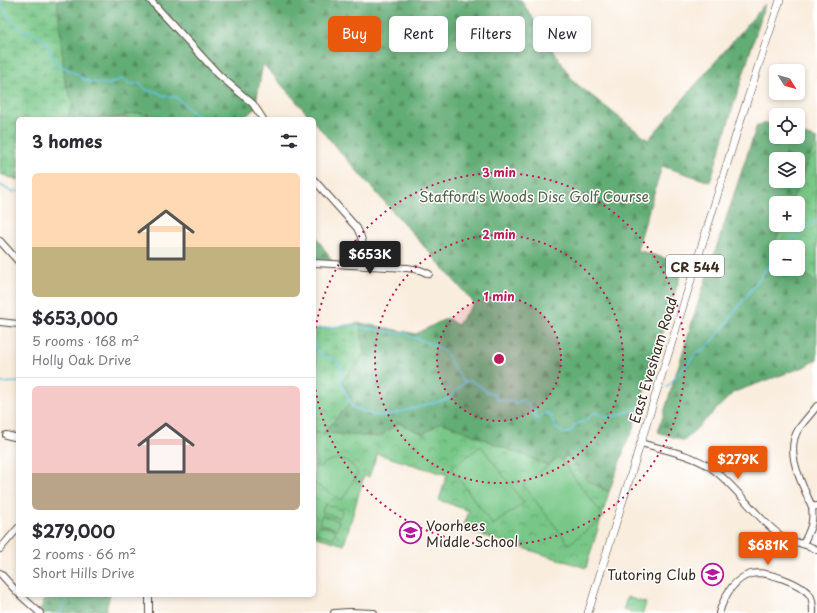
<!DOCTYPE html>
<html lang="en">
<head>
<meta charset="utf-8">
<style>
  :root { --surface:#fff; --page:#f7f7f7; --text:#2b2b33; --muted:#7c7c81; --line:#e1e1e2; --accent:#ea580c }
  body { margin:0; font-family:"Playpen Sans",sans-serif; background:var(--page); color:var(--text); height:100vh; display:flex; flex-direction:column; font-size:15px; white-space:nowrap }
  * { box-sizing:border-box; margin:0 }
  p { font-size:13px; color:var(--muted) }
  .icon { flex:none; width:22px; height:22px; fill:none; stroke:currentColor; stroke-width:2; stroke-linecap:round; stroke-linejoin:round }
  .map { position:relative; flex:1; overflow:hidden }
  .sheet { position:absolute; left:16px; top:117px; width:300px; height:480px; display:flex; flex-direction:column; background:var(--surface); border-radius:6px; box-shadow:0 2px 6px #0003 }
  .sheet>* { flex:none }
  .guide { position:absolute; left:328px; top:16px; width:380px; height:36px; display:flex; gap:8px }
  .needle { width:26px; rotate:127deg }
  .controls { position:absolute; left:769px; top:64px; display:grid; gap:8px }
  .controls a { display:grid; place-items:center; width:36px; height:36px; border-radius:6px; background:var(--surface); box-shadow:0 2px 6px #0003; font-size:20px }
  .price { position:absolute; translate:-50% -34px; padding:0 9px; border-radius:4px; background:var(--accent); color:#fff; font-size:13px; line-height:26px; filter:drop-shadow(0 1px 2px #0008) }
  .price::after { content:''; position:absolute; left:50%; top:24px; width:12px; height:9px; margin-left:-6px; background:inherit; clip-path:polygon(0 0,100% 0,50% 100%) }
  .price.selected { background:#222; color:#fff }
  ul { padding:0; list-style:none }
  li { display:grid; align-content:center; gap:8px; height:212px; padding:0 16px }
  li+li { border-top:1px solid var(--line) }
  li span { display:grid; place-items:center; height:124px; border-radius:6px; color:#555 }
  li>.icon { margin-inline-start:auto }
  span .icon { width:72px; height:72px; fill:#fffc; stroke-width:1 }
  li b { font-size:17px }
  h2 { display:flex; justify-content:space-between; align-items:center; height:48px; padding:0 16px; font-size:17px }
  .chip { padding:0 14px; border-radius:6px; background:var(--surface); box-shadow:0 2px 6px #0003; font-size:14px; line-height:36px }
  .chip.selected { background:var(--accent); color:#fff }
  .map>svg:first-child { display:block }
  .grass { fill:url(#grass-tufts); stroke:#5a7853 }
  .forest { fill:url(#forest-firs); stroke:#4e6b49; fill-rule:evenodd }
  .wetland { fill:url(#wetland-marsh); stroke:#5a7853 }
  .park { fill:url(#park-crowns); stroke:#5a7853 }
  .garden { fill:#78c788; stroke:#5a7853 }
  .lines { fill:none; stroke-linecap:round; stroke-linejoin:round }
  .stream { stroke:#62c4e0; stroke-width:1.5 }
  .minor-casing { stroke:#58473b; stroke-width:8 }
  .major-casing { stroke:#58473b; stroke-width:8 }
  .minor { stroke:#fff; stroke-width:6 }
  .major { stroke:#fff; stroke-width:7 }
  .ring { fill:none; stroke:#c2185b; stroke-width:2; stroke-dasharray:2 4 }
  .labels { text-anchor:middle; dominant-baseline:central; stroke-width:3; stroke-linejoin:round; paint-order:stroke }
  .shield { fill:#fff; stroke:#766a62; stroke-width:1 }
  .shield-label { font-size:13px; font-weight:bold; fill:#3b2a1e }
  .park-label { font-size:14px; fill:#506143; stroke:#fff }
  .street-label { font-size:14px; fill:#3b2a1e; stroke:#fff }
  .poi-label { font-size:14px; fill:#3b2a1e; stroke:#fff; text-anchor:start }
  .centre { fill:#c2185b; stroke:#fff; stroke-width:2 }
  .ring-label { font-size:12px; text-anchor:middle; font-weight:bold; fill:#c2185b; stroke:#fff; stroke-width:3; stroke-linejoin:round; paint-order:stroke }
</style>
</head>
<body>
<div class="map">
<svg width="817" height="613" viewBox="0 0 817 613">
  <defs>
    <pattern id="grass-tufts" width="24" height="20" patternUnits="userSpaceOnUse"><rect width="24" height="20" fill="#78c788"/><path d="M3 7l-1-3M5 7V3M7 7l1-3M15 17l-1-3M17 17v-4M19 17l1-3" fill="none" stroke="#64a26f"/></pattern>
    <pattern id="forest-firs" width="22" height="20" patternUnits="userSpaceOnUse"><rect width="22" height="20" fill="#62ac74"/><path d="M5 1l3.5 6h-7zM16 11l3.5 6h-7z" fill="#528c5f"/></pattern>
    <pattern id="wetland-marsh" width="20" height="14" patternUnits="userSpaceOnUse"><rect width="20" height="14" fill="#78c788"/><path d="M1 5h8M5 5V1M11 12h8M15 12V8" fill="none" stroke="#64a26f"/></pattern>
    <pattern id="park-crowns" width="20" height="18" patternUnits="userSpaceOnUse"><rect width="20" height="18" fill="#78c788"/><path d="M2 6a3 3 0 1 1 6 0M12 15a3 3 0 1 1 6 0" fill="none" stroke="#64a26f"/></pattern>
  </defs>
  <rect width="100%" height="100%" fill="#fff"/>
  <filter id="ink" filterUnits="userSpaceOnUse"><feTurbulence type="fractalNoise" baseFrequency=".025" numOctaves="2"/><feDisplacementMap in="SourceGraphic" scale="8" xChannelSelector="R" yChannelSelector="G"/><feConvolveMatrix kernelMatrix="1 2 1 2 8 2 1 2 1" color-interpolation-filters="sRGB"/></filter>
  <filter id="wash" filterUnits="userSpaceOnUse"><feTurbulence type="fractalNoise" baseFrequency=".012" numOctaves="4" result="noise"/><feDisplacementMap in="SourceGraphic" scale="16" xChannelSelector="R" yChannelSelector="G"/><feGaussianBlur stdDeviation="0.9" result="paint"/><feColorMatrix in="noise" values="0 0 0 0 0 0 0 0 0 0 0 0 0 0 0 0 0 1.4 0 .05"/><feComposite in="paint" operator="in"/></filter>
  <g filter="url(#wash)">
    <rect width="100%" height="100%" fill="#f9edde"/>
    <polygon class="grass" points="627,597 646,603 643,613 634,613 623,610"/>
    <g class="forest">
      <polygon points="57,0 521,0 573,81 648,140 765,4 710,182 662,166 637,250 684,264 631,435 629,436 609,492 587,481 568,456 547,465 441,422 423,434 398,423 379,437 323,433 352,401 342,381 364,354 360,323 416,334 447,318 457,325 474,303 314,122 314,119 312,119 263,64 255,108 243,119 163,119 139,113 109,119 67,119 73,103 65,83"/>
      <path d="M767 123 776 126V137H798V133L817 139V359L804 367 734 392 684 441 658 432 698 303 757 125ZM776 159H798V181H776ZM776 203H798V225H776ZM776 247H798V269H776Z"/>
      <polygon points="314,233 333,263 314,264"/>
      <polygon points="46,595 110,595 105,613 94,609 92,613 39,613"/>
    </g>
    <g class="wetland">
      <polygon points="0,0 57,0 65,83 73,103 67,119 18,119 18,180 0,174"/>
      <polygon points="139,113 163,119 109,119"/>
      <polygon points="360,323 364,354 342,381 352,401 323,433 314,433 314,330"/>
    </g>
    <g class="park">
      <polygon points="817,139 817,283 798,268 798,247 776,247 776,249 773,247 782,225 798,225 798,203 791,203"/>
      <polygon points="441,422 547,465 568,456 587,481 609,492 586,568 463,529 469,511 439,500 447,475 377,454 369,477 364,476 344,545 314,536 314,433 323,433 379,437 398,423 423,434"/>
    </g>
    <g class="garden">
      <polygon points="481,446 524,503 493,525 451,468"/>
      <polygon points="559,457 604,517 569,544 523,485"/>
      <path d="M337 459C347 460 353 464 358 473L342 500 315 484V483L314 484V465L320 467 326 462Z"/>
      <polygon points="325,504 342,510 340,518 322,512"/>
      <polygon points="322,515 339,521 337,529 319,523"/>
      <polygon points="318,525 336,530 333,538 316,533"/>
    </g>
    <g class="lines">
      <g class="stream">
        <polyline points="0,1 9,18 16,24 24,31 34,33 39,36 46,43 56,63 61,66 77,74 83,79 91,82 109,84 122,79 130,84 140,84 148,91 155,91 164,96 176,97 199,119"/>
        <polyline points="0,185 12,192 18,191"/>
        <polyline points="784,247 804,229 817,220"/>
        <path d="M314 329 340 326H353L406 334 437 347 443 351 448 355 453 367 459 374 462 380 465 382 471 381 483 388 486 392 494 394 498 400H504L515 403 522 400C527 401 530 408 534 412L536 419H538L545 413C554 414 552 421 555 427L565 434 570 432 575 425 584 421 594 413C600 412 603 417 609 417 616 416 640 408 646 403"/>
        <path d="M314 341C316 363 331 352 340 365 344 371 339 375 341 381 344 390 349 398 352 407L373 415 385 416 448 399 465 382"/>
        <polyline points="0,383 18,382"/>
        <polyline points="667,387 689,362 695,354 703,350 714,340 776,256"/>
        <polyline points="60,613 69,595"/>
      </g>
    </g>
  </g>
  <g filter="url(#ink)">
    <g class="lines">
      <defs>
        <g id="minor">
          <polyline points="150,0 219,75 253,104 263,119"/>
          <path d="M314 180 357 228C364 240 364 252 365 266"/>
          <polyline points="0,241 18,261"/>
          <polyline points="314,263 407,268 420,270 429,274"/>
          <polyline points="0,322 18,324"/>
          <path d="M817 406C811 414 803 422 798 430 784 453 803 485 812 507L817 506"/>
          <polyline points="6,435 18,438"/>
          <path d="M641 443C664 450 690 454 710 467 737 486 754 516 780 535 791 543 806 543 817 550"/>
          <path d="M803 544C810 530 814 523 812 507"/>
          <polyline points="0,549 18,528"/>
          <polyline points="0,573 18,593"/>
          <polyline points="20,595 40,613"/>
          <polyline points="149,595 149,613"/>
          <polyline points="334,613 349,612 374,613"/>
          <path d="M719 613C724 597 733 579 751 574 766 570 800 583 810 595 813 600 813 608 813 613"/>
        </g>
        <polyline id="major" points="588,613 740,122 780,0"/>
      </defs>
      <use href="#minor" class="minor-casing"/>
      <use href="#major" class="major-casing"/>
      <use href="#minor" class="minor"/>
      <use href="#major" class="major"/>
    </g>
  </g>
  <circle cx="499" cy="359" r="62" fill="#c2185b" fill-opacity=".12"/>
  <g class="ring">
    <circle cx="499" cy="359" r="62"/>
    <circle cx="499" cy="359" r="124"/>
    <path d="M314 340A186 186 0 1 1 314 378"/>
  </g>
  <defs>
    <symbol id="school-ring" viewBox="-11 -11 22 22"><circle r="9.5" fill="#fff" stroke="#b5179e" stroke-width="1.5"/><path d="M0-5L7-2L0 1L-7-2ZM-4 1L0 2.5L4 1V4Q0 6-4 4Z" fill="#b5179e"/></symbol>
  </defs>
  <g fill-rule="evenodd">
    <use href="#school-ring" x="398" y="520" width="25" height="25"/>
    <use href="#school-ring" x="700" y="562" width="25" height="25"/>
  </g>
  <g class="labels">
    <rect class="shield" x="666" y="255" width="58" height="22" rx="3"/>
    <g class="shield-label">
      <text x="695" y="266">CR 544</text>
    </g>
    <g class="park-label">
      <text x="534" y="196">Stafford's Woods Disc Golf Course</text>
    </g>
    <g class="street-label">
      <text transform="translate(653 360) rotate(-73)">East Evesham Road</text>
    </g>
    <g class="poi-label">
      <text x="426" y="525">Voorhees<tspan x="426" dy="16">Middle School</tspan></text>
      <text x="696" y="574" text-anchor="end">Tutoring Club</text>
    </g>
  </g>
  <circle cx="499" cy="359" r="6" class="centre"/>
  <g class="ring-label">
    <text x="499" y="177">3 min</text>
    <text x="499" y="239">2 min</text>
    <text x="499" y="301">1 min</text>
  </g>
</svg>
<div class="controls">
<a><svg class="needle" viewBox="-14 -14 28 28"><path d="M0-13l5 13h-10z" fill="#e53935"/><path d="M0 13l5-13h-10z" fill="#7c7c81"/></svg></a>
<a><svg class="icon" aria-label="locate" viewBox="0 0 24 24"><circle cx="12" cy="12" r="6"/><path d="M12 2v4M12 18v4M2 12h4M18 12h4"/></svg></a>
<a><svg class="icon" aria-label="layers" viewBox="0 0 24 24"><path d="M12 4l9 5-9 5-9-5zM3 14l9 5 9-5"/></svg></a>
<a>+</a>
<a>−</a>
</div>
<b class="price selected" style="left:370px;top:275px">$653K</b>
<b class="price" style="left:738px;top:480px">$279K</b>
<b class="price" style="left:768px;top:566px">$681K</b>
<div class="guide">
<a class="chip selected">Buy</a>
<a class="chip">Rent</a>
<a class="chip">Filters</a>
<a class="chip">New</a>
</div>
<section class="sheet">
<h2>3 homes<svg class="icon" aria-label="filters" viewBox="0 0 24 24"><path d="M4 7h16M4 17h16"/><circle cx="9" cy="7" r="2"/><circle cx="15" cy="17" r="2"/></svg></h2>
<ul>
<li><span style="background:linear-gradient(#ffd9b3 60%,#c2b280 0)"><svg class="icon" aria-label="home" viewBox="0 0 24 24"><path d="M3 11l9-7 9 7M6 9v11h12V9"/></svg></span><div><b>$653,000</b><p>5 rooms · 168 m²</p><p>Holly Oak Drive</p></div></li>
<li><span style="background:linear-gradient(#f6c9c9 70%,#b9a48a 0)"><svg class="icon" aria-label="home" viewBox="0 0 24 24"><path d="M3 11l9-7 9 7M6 9v11h12V9"/></svg></span><div><b>$279,000</b><p>2 rooms · 66 m²</p><p>Short Hills Drive</p></div></li>
</ul>
</section>
</div>
</body>
</html>
